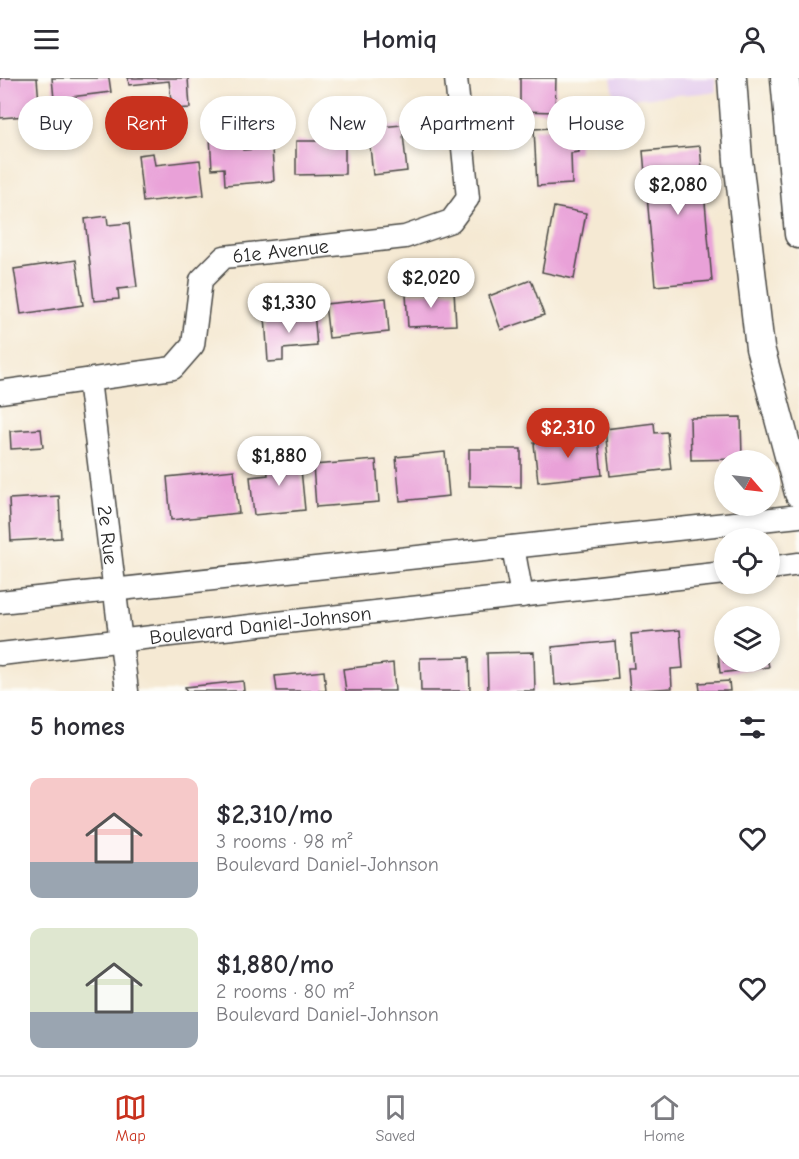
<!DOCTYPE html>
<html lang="en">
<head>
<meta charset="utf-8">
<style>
  :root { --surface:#fff; --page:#f7f7f7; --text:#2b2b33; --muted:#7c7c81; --line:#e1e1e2; --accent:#c8321e }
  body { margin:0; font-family:"Comic Neue",sans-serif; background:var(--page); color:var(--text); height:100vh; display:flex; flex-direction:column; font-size:22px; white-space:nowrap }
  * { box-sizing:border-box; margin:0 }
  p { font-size:20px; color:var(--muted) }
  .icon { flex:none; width:33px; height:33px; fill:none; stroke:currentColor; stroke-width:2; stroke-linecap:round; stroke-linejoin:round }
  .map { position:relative; height:613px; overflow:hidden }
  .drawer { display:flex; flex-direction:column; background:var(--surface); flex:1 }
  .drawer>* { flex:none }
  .hud { position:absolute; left:18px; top:18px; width:764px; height:54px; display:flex; gap:12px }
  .needle { width:39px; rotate:118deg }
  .fabs { position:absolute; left:714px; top:372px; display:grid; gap:12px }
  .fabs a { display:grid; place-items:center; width:66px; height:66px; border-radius:50%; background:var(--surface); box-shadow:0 3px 9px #0003; font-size:30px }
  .price { position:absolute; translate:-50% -51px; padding:0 14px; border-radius:21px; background:#fff; color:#222; font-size:20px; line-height:39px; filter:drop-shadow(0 2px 3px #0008) }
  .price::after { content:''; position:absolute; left:50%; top:36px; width:18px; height:14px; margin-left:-9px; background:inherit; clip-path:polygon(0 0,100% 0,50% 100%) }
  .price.current { background:var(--accent); color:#fff }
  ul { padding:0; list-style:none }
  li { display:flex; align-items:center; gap:18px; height:150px; padding:0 30px }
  li span { display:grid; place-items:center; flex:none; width:168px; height:120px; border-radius:12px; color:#555 }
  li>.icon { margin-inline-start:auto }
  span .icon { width:72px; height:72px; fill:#fffc; stroke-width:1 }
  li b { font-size:26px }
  h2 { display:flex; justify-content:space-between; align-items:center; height:72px; padding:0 30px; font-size:26px }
  .tag { padding:0 21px; border-radius:27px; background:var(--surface); box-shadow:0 3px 9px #0003; font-size:21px; line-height:54px }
  .tag.current { background:var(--accent); color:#fff }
  header { display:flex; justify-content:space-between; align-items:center; height:78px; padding:0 30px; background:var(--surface); font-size:27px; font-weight:800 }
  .tabs { display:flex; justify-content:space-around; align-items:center; height:84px; border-top:2px solid var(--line); background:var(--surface); font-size:16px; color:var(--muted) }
  .tabs a { display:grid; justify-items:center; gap:3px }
  .tabs .current { color:var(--accent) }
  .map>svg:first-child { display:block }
  .built { fill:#e7d2ef }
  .building { fill:#e9a1d8 }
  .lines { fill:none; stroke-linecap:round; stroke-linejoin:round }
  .minor-casing { stroke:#494844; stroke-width:25 }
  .tertiary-casing { stroke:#494844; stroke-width:31 }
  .minor { stroke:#fff; stroke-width:22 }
  .tertiary { stroke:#fff; stroke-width:28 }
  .labels { text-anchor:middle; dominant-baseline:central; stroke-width:4.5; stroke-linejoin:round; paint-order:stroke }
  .street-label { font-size:20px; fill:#2b2b2b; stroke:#fdfcf7 }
</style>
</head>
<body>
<header><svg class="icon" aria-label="menu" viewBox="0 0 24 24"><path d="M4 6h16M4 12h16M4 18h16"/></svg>Homiq<svg class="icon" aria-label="person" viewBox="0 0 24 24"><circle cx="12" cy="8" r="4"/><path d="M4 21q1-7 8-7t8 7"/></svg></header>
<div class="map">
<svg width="799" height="613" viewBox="0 0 799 613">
  <rect width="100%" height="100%" fill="#fdfcf7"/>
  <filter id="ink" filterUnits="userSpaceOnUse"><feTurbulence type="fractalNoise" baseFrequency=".0167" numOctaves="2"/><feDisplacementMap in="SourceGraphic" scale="12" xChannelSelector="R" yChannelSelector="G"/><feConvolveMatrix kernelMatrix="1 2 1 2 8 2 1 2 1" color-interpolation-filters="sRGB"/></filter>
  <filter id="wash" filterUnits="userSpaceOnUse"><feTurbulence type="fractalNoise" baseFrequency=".008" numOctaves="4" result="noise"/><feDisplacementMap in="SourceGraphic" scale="24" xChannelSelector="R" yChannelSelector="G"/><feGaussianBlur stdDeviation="1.35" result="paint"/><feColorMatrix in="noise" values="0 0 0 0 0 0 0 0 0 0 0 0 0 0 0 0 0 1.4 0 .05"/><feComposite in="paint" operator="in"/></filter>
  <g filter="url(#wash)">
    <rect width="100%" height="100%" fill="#f5e9d3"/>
    <polygon class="built" points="611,0 715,0 716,14 615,22"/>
    <g id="blocks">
      <g class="building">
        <polygon points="0,0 37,0 40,37 0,40"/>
        <polygon points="52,0 109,0 111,14 54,21"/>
        <polygon points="128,0 188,0 190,30 172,31 169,3 129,7"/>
        <polygon points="520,0 556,0 555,34 520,33"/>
        <polygon points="402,47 407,93 373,97 368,50"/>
        <polygon points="568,49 569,62 579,62 579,74 571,75 572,106 537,108 534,51"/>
        <polygon points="242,57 243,72 272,70 274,103 225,107 224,90 212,91 210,59"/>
        <polygon points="296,63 345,63 345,96 296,97"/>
        <polygon points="700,68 712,203 655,208 643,73"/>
        <polygon points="153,75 155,87 200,82 204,117 143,124 138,77"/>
        <polygon points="554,129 586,135 574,201 542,194"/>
        <polygon points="107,138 108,147 129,145 137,209 118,211 119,221 94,223 85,141"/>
        <polygon points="76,182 83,227 21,236 14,191"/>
        <polygon points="531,202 544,237 501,252 489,218"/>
        <polygon points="454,213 456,247 408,249 406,216"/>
        <polygon points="386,220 389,254 329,260 325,226"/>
        <polygon points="314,234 317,268 283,271 283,283 268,284 265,238"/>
        <polygon points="741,339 742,381 691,382 690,340"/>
        <polygon points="654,345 655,355 667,354 671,391 610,398 605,351"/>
        <polygon points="41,351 43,369 11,371 10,353"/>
        <polygon points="598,359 602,397 538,404 534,365"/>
        <polygon points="469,371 521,371 521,409 469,408"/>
        <polygon points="284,373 284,382 300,381 305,432 254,437 250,399 268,397 266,375"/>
        <polygon points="445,374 449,418 400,423 396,379"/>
        <polygon points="376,382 379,424 316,429 313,387"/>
        <polygon points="234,392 239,435 171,442 167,399"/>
        <polygon points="59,418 61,460 11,463 9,421"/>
        <polygon points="724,550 724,584 768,584 769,589 720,595 716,551"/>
        <polygon points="680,552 683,590 671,591 672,610 630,613 628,590 634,590 631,556"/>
        <polygon points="615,563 618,601 555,607 552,569"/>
        <polygon points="534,574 535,613 488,613 487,575"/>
        <polygon points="469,579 470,613 421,613 420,580"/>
        <polygon points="393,585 395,613 346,613 343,591"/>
        <polygon points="324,593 326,613 277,613 275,598"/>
        <polygon points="243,603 244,613 186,613 185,609"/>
        <polygon points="729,603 730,613 700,613 699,605"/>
      </g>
    </g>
  </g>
  <g filter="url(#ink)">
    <use href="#blocks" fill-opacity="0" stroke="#494844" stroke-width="1.5"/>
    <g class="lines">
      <defs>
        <g id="minor">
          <path id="s1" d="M89 302 127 613"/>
          <path id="s2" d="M0 314 173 290 193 267 201 202 224 179 405 159 451 143 468 120 456 0"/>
          <polyline points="513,469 522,518"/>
          <polyline points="770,490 799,486"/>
          <polyline points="0,524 799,438"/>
          <path id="s3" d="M0 576 724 495"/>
        </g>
        <g id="tertiary">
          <polyline points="732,0 738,82 760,270 799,415"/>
          <polyline points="785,0 799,156"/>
        </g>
      </defs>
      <use href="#minor" class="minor-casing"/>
      <use href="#tertiary" class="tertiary-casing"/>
      <use href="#minor" class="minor"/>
      <use href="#tertiary" class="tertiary"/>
    </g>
  </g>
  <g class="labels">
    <g class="street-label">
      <text stroke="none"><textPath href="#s2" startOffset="360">61e Avenue</textPath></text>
      <text stroke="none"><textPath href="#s1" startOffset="156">2e Rue</textPath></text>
      <text stroke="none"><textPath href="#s3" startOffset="262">Boulevard Daniel-Johnson</textPath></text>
    </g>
  </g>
</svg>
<div class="fabs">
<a><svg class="needle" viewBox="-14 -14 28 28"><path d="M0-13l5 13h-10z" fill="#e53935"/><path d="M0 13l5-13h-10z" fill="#7c7c81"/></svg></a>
<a><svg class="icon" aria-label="locate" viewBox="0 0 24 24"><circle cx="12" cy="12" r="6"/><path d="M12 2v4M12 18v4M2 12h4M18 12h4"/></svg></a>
<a><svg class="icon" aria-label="layers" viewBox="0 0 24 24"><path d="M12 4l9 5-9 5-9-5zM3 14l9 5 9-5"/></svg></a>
</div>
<b class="price" style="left:678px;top:138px">$2,080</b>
<b class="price" style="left:431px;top:231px">$2,020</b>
<b class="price" style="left:289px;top:256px">$1,330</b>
<b class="price current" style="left:568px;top:381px">$2,310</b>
<b class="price" style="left:279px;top:409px">$1,880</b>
<div class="hud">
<a class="tag">Buy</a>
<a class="tag current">Rent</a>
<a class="tag">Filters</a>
<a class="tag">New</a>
<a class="tag">Apartment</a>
<a class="tag">House</a>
</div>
</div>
<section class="drawer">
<h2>5 homes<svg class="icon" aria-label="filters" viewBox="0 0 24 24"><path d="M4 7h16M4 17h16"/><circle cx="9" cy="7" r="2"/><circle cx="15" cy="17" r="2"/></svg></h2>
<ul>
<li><span style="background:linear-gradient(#f6c9c9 70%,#9aa5b1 0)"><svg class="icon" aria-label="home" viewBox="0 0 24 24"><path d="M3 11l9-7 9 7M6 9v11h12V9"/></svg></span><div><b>$2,310/mo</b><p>3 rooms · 98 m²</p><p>Boulevard Daniel-Johnson</p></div><svg class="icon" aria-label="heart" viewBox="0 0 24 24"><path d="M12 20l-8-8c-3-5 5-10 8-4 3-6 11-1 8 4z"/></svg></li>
<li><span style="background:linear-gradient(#dfe7d0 70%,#9aa5b1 0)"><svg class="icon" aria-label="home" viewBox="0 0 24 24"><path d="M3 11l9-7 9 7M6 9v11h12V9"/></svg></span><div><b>$1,880/mo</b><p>2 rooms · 80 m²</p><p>Boulevard Daniel-Johnson</p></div><svg class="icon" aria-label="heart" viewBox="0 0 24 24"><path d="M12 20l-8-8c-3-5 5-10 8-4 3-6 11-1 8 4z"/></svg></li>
</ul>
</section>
<nav class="tabs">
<a class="current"><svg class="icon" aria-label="map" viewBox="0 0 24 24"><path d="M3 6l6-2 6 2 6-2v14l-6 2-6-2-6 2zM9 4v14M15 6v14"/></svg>Map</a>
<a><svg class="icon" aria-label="saved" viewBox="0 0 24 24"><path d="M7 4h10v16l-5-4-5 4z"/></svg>Saved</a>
<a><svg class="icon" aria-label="home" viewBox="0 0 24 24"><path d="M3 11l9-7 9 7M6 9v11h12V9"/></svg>Home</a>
</nav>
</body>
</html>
